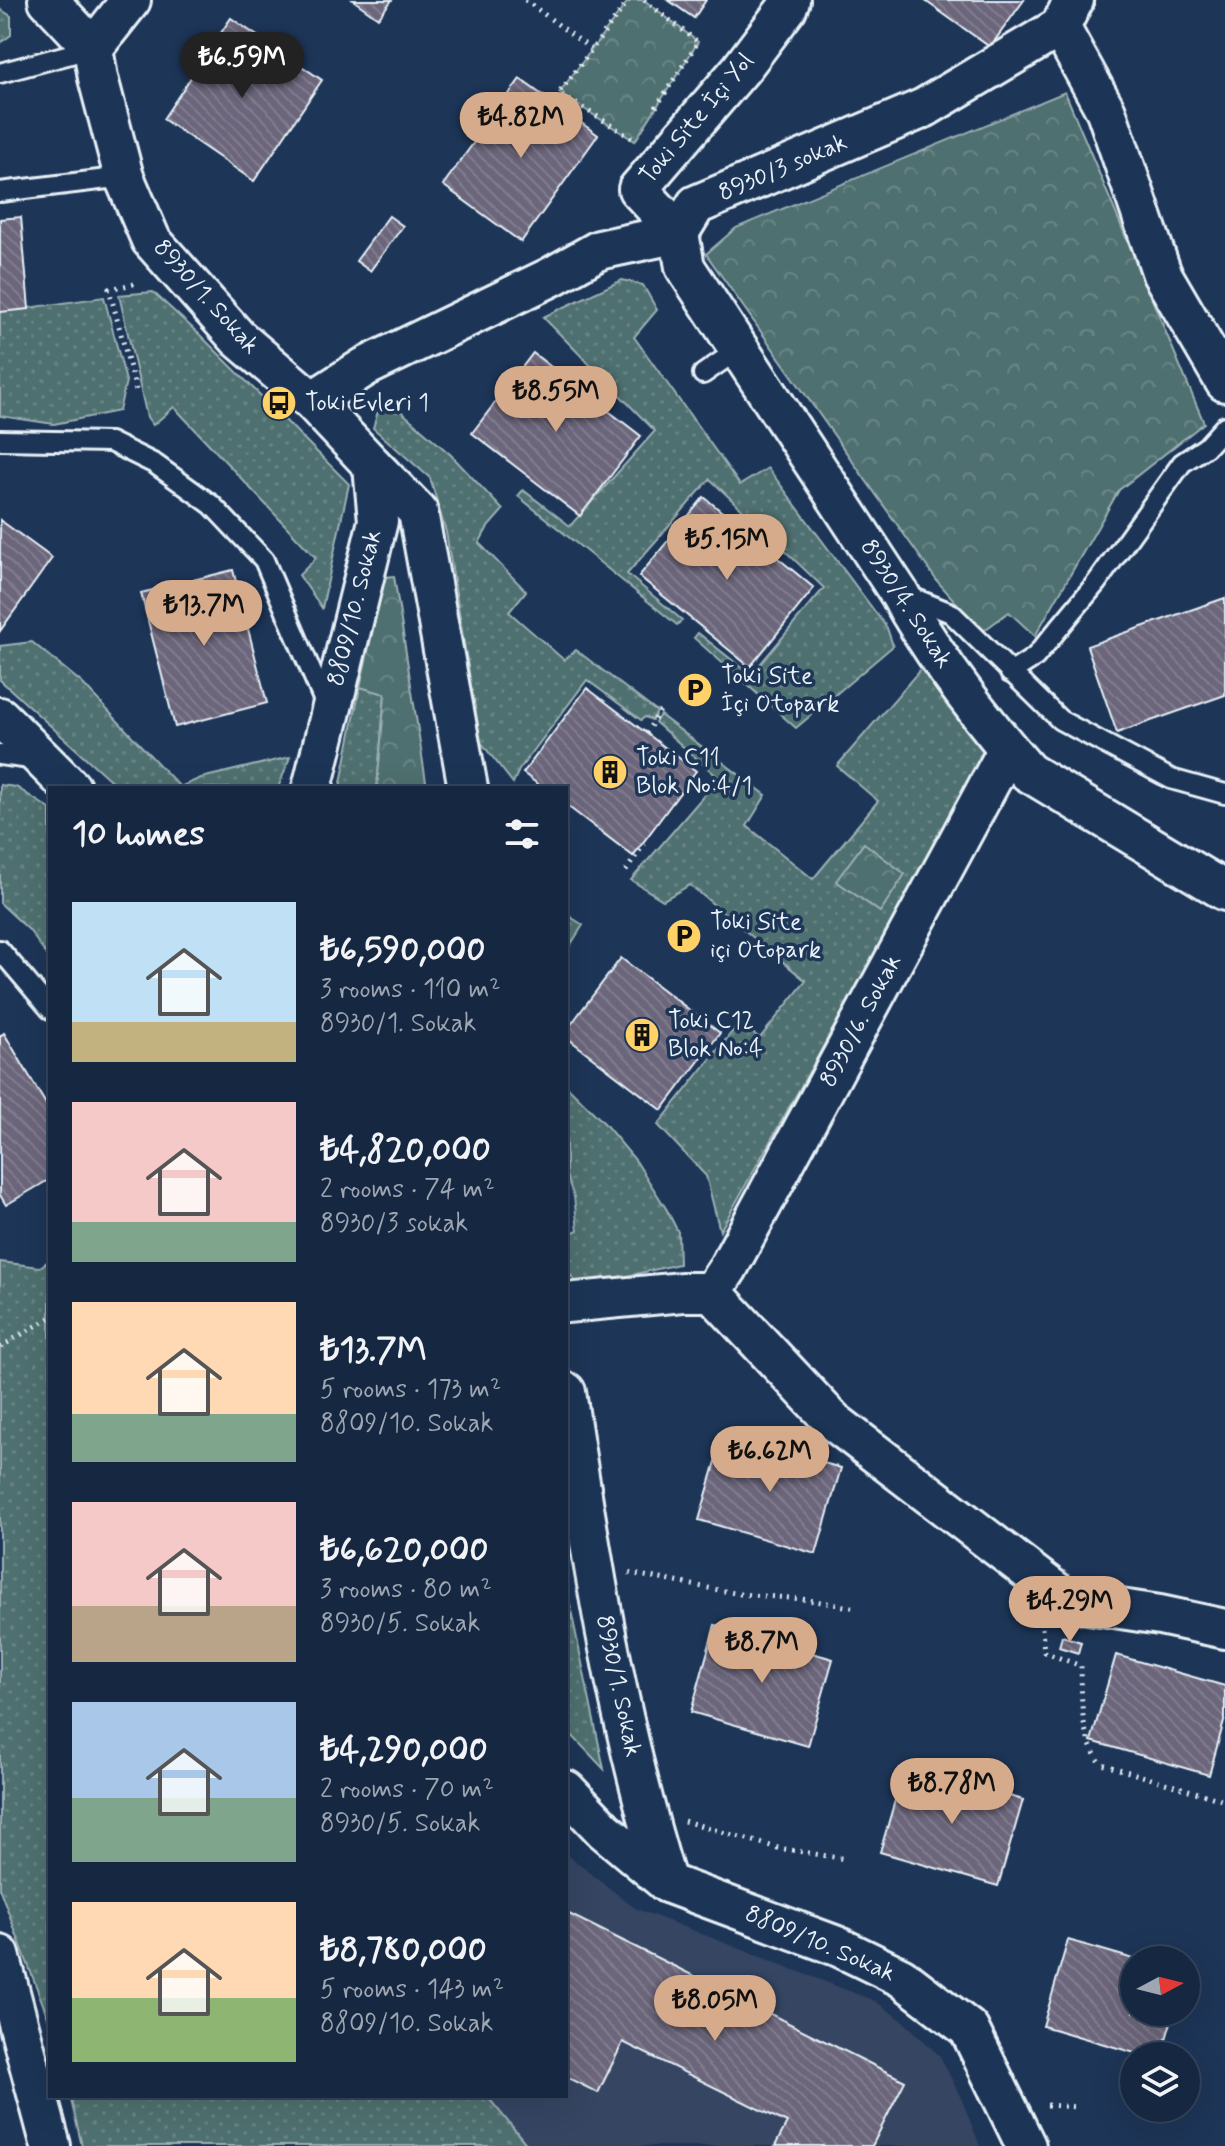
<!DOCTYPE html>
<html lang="en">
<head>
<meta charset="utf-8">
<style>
  :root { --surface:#162841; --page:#1f3048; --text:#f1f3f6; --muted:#9ea6b1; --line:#35445a; --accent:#d6ab8b }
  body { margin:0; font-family:Mynerve,sans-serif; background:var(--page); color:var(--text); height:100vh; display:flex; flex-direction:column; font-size:30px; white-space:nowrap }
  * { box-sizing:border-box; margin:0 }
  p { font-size:26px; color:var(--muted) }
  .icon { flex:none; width:44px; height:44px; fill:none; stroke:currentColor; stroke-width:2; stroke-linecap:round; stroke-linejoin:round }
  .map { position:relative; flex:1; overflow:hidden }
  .details { position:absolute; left:48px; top:786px; width:520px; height:1312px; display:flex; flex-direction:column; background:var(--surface); border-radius:0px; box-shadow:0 8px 32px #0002,0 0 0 2px var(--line) }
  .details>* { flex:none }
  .needle { width:52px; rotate:83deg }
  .controls { position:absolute; left:1120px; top:1946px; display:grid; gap:16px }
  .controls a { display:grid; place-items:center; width:80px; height:80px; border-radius:50%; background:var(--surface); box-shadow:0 8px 32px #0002,0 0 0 2px var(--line); font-size:40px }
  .price { position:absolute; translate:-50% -68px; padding:0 18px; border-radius:28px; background:var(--accent); color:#111; font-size:26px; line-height:52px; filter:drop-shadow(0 2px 4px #0008) }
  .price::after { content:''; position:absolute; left:50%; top:48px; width:24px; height:18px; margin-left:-12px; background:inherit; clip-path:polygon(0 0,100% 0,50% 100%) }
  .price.selected { background:#222; color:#fff }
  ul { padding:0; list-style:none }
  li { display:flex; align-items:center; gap:24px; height:200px; padding:0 24px }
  li span { display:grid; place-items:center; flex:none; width:224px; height:160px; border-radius:0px; color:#555 }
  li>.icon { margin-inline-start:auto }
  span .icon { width:96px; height:96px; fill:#fffc; stroke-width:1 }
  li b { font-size:34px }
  h2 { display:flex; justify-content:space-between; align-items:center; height:96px; padding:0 24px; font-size:34px }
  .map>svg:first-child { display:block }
  .built { fill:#354462 }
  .grass { fill:url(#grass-dots); stroke:#9cb0b4; stroke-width:2 }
  .forest { fill:url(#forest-crowns); stroke:#9cb0b4; stroke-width:2 }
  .building { fill:url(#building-back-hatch); stroke:#e8f1f8; stroke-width:2 }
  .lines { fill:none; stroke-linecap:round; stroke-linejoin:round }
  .lane-casing { stroke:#e8f1f8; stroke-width:24 }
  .street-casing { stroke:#e8f1f8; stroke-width:44 }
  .path { stroke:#e8f1f8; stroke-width:5; stroke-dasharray:2 6; stroke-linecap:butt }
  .lane { stroke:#1d3557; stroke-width:18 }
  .street { stroke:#1d3557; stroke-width:38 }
  .labels { text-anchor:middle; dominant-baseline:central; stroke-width:7; stroke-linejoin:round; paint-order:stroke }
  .street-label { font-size:24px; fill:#e8f1f8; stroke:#1d3557 }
  .poi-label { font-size:24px; fill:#e8f1f8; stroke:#1d3557; text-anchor:start }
</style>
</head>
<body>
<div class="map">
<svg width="1225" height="2146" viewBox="0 0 1225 2146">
  <defs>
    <pattern id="grass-dots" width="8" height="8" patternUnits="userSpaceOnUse" patternTransform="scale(2)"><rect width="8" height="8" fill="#507070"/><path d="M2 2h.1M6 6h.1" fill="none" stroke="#698585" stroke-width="1.8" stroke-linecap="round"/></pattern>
    <pattern id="forest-crowns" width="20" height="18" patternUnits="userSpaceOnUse" patternTransform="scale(2)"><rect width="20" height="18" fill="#507070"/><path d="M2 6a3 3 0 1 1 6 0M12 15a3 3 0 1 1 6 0" fill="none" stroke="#698585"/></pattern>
    <pattern id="building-back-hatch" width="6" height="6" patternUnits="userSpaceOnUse" patternTransform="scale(2)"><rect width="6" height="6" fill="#6c667b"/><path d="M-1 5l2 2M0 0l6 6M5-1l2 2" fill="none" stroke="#817c8e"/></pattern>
  </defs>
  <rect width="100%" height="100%" fill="#1d3557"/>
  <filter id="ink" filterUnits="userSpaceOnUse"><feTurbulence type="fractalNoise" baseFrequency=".0125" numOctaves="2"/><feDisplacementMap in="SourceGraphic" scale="16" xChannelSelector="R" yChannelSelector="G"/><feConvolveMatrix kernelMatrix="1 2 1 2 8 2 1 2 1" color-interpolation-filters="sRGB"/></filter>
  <g filter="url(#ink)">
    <polygon class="built" points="566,1854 635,1908 875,2001 902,2020 940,2056 962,2100 980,2146 528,2146 487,2096 566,2096"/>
    <g class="grass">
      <polygon points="0,9 11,16 11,35 0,43"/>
      <polygon points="622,280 643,285 657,310 634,337 740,485 768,468 887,628 893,646 796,728 694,638 698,633 751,675 824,588 710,479 627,574 682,620 677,625 518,496 523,490 570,526 655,431 543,317"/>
      <polygon points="153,292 200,335 349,484 322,608 299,575 316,558 174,407 153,425 147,417 119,295"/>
      <polygon points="104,297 126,381 119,411 54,424 0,416 0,312"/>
      <polygon points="388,400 451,455 503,510 488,527 479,543 526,591 509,612 564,660 576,650 657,712 652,720 645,717 641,720 587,680 519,770 513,783 480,741 446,532 430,478 373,428 379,408"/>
      <polygon points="32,642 82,683 180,787 201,778 290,757 278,788 119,788 0,680 0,646"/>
      <polygon points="924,665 987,754 720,1231 706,1176 658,1125 739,1023 760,1038 806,981 690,885 663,900 631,880 719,778 655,722 660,715 766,795 747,826 813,879 878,801 837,766"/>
      <polygon points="360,687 385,693 377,788 340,788"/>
      <polygon points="0,785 16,787 50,809 50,960 29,930 0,903"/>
      <polygon points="566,914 583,925 566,952"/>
      <polygon points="566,1085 604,1123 636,1161 667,1210 678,1232 679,1264 580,1287 566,1270 566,1235 578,1230 574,1197 566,1175"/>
      <polygon points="50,1260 50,2023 0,1890 0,1262 40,1267"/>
      <polygon points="566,1586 604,1769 566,1729"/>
      <polygon points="70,2096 487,2096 528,2146 82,2146"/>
    </g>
    <g class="forest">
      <polygon points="629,0 644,0 698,42 635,141 559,93"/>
      <polygon points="1065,92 1204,423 1119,490 1035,636 1009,612 982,632 937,581 706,254 736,228"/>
      <polygon points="394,576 427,788 377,788 385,694 360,687 385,577"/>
      <polygon points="864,843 905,874 880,912 836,881"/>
    </g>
    <g class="building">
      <polygon points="353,0 392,0 378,18"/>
      <polygon points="668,0 706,0 694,18"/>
      <polygon points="924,0 1024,0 990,47"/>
      <polygon points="231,18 322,80 254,181 163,119"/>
      <polygon points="520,79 598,135 521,242 443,185"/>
      <polygon points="389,216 403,226 370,271 356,261"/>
      <polygon points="21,217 29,309 0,312 0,219"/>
      <polygon points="533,353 641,436 580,516 472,433"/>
      <polygon points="704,497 814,588 750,667 639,576"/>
      <polygon points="0,520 52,558 0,631"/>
      <polygon points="233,570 267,703 175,727 141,593"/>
      <polygon points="1225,598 1225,695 1117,733 1087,646"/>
      <polygon points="587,688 696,771 633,856 566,805 566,788 543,788 523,773"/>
      <polygon points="621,958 720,1033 662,1110 566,1037 566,1031"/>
      <polygon points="4,1033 50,1111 50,1179 6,1205 0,1195 0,1036"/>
      <polygon points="724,1434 841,1468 816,1554 699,1520"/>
      <polygon points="715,1625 833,1659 808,1746 691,1712"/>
      <polygon points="1062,1636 1081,1642 1078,1653 1059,1647"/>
      <polygon points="1116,1655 1225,1686 1225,1718 1209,1775 1091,1741"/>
      <polygon points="905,1766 1023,1800 998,1886 880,1852"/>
      <polygon points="567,1913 905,2081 872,2146 775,2146 787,2123 623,2042 598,2093 566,2077"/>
      <polygon points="1068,1940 1137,1960 1134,1960 1134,2012 1174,2012 1161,2056 1145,2056 1043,2026"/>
    </g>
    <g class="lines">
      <defs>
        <g id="lane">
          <polyline points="0,73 93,48"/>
          <polyline points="0,192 124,177"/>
          <polyline points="703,374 739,349"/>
          <polyline points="0,440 110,442 155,464 212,505 264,560 326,706"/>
          <polyline points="906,595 951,613 1060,720 1171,779 1225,794"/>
          <polyline points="1010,673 1035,657 1097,582 1182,463 1206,447 1225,426"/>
          <polyline points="0,755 38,760"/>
          <polyline points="0,950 50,1009"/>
        </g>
        <g id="street">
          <polyline points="48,0 93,48"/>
          <polyline points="131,0 93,48 98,78 124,177 151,240 238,338 312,401 373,466 378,521 312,788"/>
          <polyline points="1060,27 1106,111 1162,274 1225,382"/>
          <path d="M679 233 685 267 899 593C934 657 980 717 1028 772L1225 891"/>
          <polyline points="679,233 638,189 741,69 787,8 790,0"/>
          <polyline points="312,401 365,367 551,277 599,250 679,233 696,205 924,108 1060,27 1074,0"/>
          <polyline points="373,466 418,512 468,788"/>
          <polyline points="0,717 71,788"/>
          <polyline points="712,1292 728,1268 1008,749"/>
          <polyline points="566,1303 683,1292 712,1292 833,1421 1068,1601 1160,1615 1225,1629"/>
          <path d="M566 1392C591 1557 617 1723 667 1883"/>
          <polyline points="566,1790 604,1830 667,1883 837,1946 901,1977 969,2029 1026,2146"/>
          <polyline points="0,1955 51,2146"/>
        </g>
      </defs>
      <use href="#lane" class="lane-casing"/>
      <use href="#street" class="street-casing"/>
      <g class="path">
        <polyline points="525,0 591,49"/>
        <polyline points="629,0 559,93 635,140"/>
        <polyline points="644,0 698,42 653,112"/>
        <polyline points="134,284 109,289 137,394"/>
        <polyline points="646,733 660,711"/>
        <polyline points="626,871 644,844"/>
        <polyline points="0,1347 50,1318"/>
        <polyline points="629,1573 740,1594 802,1599 857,1608"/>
        <path d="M1042 1628 1044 1652 1081 1666C1082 1699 1079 1738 1102 1764L1225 1801"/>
        <polyline points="684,1821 778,1848 846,1859"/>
        <polyline points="1047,2105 1078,2107"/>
      </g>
      <use href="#lane" class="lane"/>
      <use href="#street" class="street"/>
    </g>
  </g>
  <defs>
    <symbol id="bus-disc" viewBox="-11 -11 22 22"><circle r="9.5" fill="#ffd166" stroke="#1d3557"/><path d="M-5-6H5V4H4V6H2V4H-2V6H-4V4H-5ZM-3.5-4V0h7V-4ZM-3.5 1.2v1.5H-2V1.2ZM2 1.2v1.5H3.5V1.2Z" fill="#111"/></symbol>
    <symbol id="parking-disc" viewBox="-11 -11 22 22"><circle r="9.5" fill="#ffd166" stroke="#1d3557"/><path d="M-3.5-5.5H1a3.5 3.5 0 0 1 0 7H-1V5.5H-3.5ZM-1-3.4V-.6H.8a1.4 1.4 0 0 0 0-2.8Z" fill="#111"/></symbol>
    <symbol id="building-disc" viewBox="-11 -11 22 22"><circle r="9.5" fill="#ffd166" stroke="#1d3557"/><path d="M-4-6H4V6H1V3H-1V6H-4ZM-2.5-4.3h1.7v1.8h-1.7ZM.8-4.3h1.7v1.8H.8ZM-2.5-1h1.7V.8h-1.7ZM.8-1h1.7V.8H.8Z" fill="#111"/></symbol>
  </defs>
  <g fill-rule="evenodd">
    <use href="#bus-disc" x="259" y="383" width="40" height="40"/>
    <use href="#parking-disc" x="675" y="670" width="40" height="40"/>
    <use href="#building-disc" x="590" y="752" width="40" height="40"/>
    <use href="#parking-disc" x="664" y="916" width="40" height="40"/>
    <use href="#building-disc" x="622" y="1015" width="40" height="40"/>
  </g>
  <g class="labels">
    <g class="street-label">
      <text transform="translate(697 119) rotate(-50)">Toki Site İçi Yol</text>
      <text transform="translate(783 168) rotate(-23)">8930/3 sokak</text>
      <text transform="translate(206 297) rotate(48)">8930/1. Sokak</text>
      <text transform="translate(906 604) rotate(57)">8930/4. Sokak</text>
      <text transform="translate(355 608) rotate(-76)">8809/10. Sokak</text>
      <text transform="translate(861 1021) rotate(-62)">8930/6. Sokak</text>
      <text transform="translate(618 1686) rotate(78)">8930/1. Sokak</text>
      <text transform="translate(820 1944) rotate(23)">8809/10. Sokak</text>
    </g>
    <g class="poi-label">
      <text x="305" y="403">Toki Evleri 1</text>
      <text x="721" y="676">Toki Site<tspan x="721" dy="28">İçi Otopark</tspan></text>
      <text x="636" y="758">Toki C11<tspan x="636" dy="28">Blok No:4/1</tspan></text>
      <text x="710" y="922">Toki Site<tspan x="710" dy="28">içi Otopark</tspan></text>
      <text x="668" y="1021">Toki C12<tspan x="668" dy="28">Blok No:4</tspan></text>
    </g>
  </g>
</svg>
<div class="controls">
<a><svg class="needle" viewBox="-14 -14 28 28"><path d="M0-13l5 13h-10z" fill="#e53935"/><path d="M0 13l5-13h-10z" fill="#9ea6b1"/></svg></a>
<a><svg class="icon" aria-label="layers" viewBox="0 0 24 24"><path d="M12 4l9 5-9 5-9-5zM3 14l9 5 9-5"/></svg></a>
</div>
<b class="price selected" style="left:242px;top:100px">₺6.59M</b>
<b class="price" style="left:521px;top:160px">₺4.82M</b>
<b class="price" style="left:556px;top:434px">₺8.55M</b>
<b class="price" style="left:727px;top:582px">₺5.15M</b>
<b class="price" style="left:204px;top:648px">₺13.7M</b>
<b class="price" style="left:770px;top:1494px">₺6.62M</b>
<b class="price" style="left:1070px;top:1644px">₺4.29M</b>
<b class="price" style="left:762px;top:1685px">₺8.7M</b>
<b class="price" style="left:952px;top:1826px">₺8.78M</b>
<b class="price" style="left:715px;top:2043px">₺8.05M</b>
<section class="details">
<h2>10 homes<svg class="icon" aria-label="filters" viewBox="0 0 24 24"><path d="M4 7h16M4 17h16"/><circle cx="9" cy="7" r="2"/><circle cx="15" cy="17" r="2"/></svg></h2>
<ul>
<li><span style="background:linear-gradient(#bfe0f5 75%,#c2b280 0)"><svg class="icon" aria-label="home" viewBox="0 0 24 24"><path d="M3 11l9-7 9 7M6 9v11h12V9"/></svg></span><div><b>₺6,590,000</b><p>3 rooms · 110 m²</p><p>8930/1. Sokak</p></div></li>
<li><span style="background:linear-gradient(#f6c9c9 75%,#7fa58c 0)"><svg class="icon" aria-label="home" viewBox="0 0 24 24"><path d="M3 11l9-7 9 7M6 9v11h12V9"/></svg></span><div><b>₺4,820,000</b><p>2 rooms · 74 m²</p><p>8930/3 sokak</p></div></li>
<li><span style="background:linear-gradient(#ffd9b3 70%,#7fa58c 0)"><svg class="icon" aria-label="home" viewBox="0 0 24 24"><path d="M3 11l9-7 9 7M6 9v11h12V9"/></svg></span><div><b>₺13.7M</b><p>5 rooms · 173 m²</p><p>8809/10. Sokak</p></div></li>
<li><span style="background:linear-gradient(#f6c9c9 65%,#b9a48a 0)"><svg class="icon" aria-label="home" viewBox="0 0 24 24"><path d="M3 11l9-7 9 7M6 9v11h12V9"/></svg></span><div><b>₺6,620,000</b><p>3 rooms · 80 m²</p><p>8930/5. Sokak</p></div></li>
<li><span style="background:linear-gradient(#a9c7e8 60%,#7fa58c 0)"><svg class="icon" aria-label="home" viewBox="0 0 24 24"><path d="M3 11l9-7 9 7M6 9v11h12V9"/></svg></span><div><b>₺4,290,000</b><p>2 rooms · 70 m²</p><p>8930/5. Sokak</p></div></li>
<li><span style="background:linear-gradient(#ffd9b3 60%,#8fb573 0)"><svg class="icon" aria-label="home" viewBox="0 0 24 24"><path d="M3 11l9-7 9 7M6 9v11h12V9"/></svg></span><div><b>₺8,780,000</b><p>5 rooms · 143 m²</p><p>8809/10. Sokak</p></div></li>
</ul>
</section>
</div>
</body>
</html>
